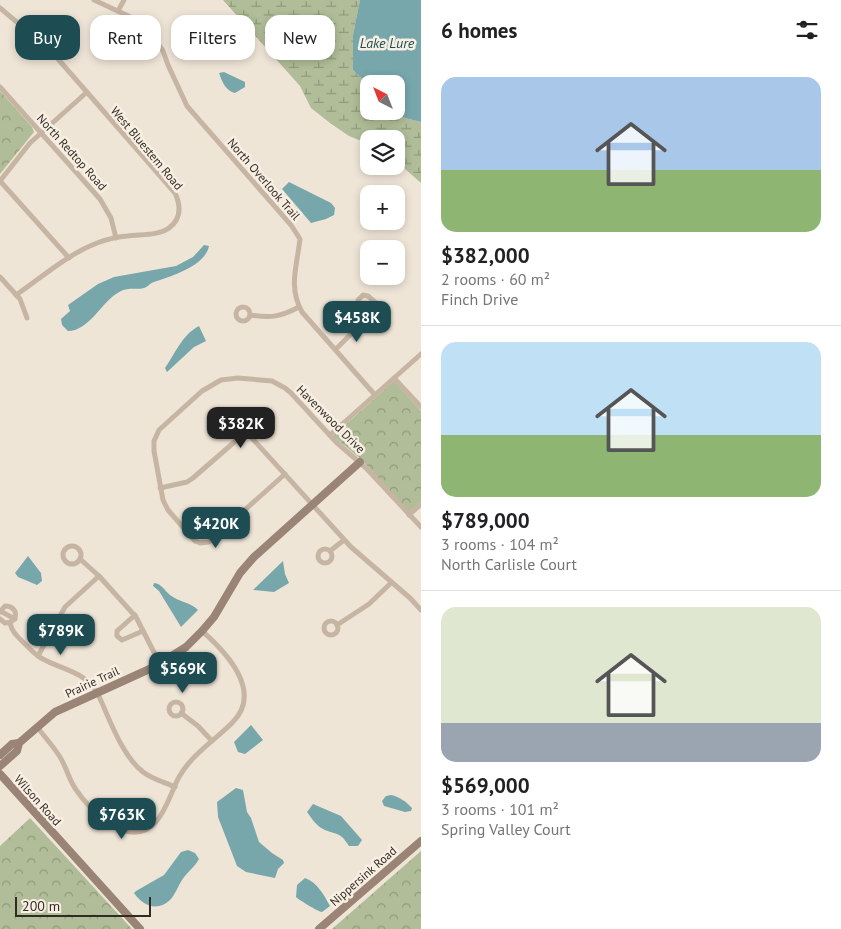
<!DOCTYPE html>
<html lang="en">
<head>
<meta charset="utf-8">
<style>
  :root { --surface:#fff; --page:#f2f2f2; --text:#202124; --muted:#757577; --line:#e0e0e0; --accent:#1d4c52 }
  body { margin:0; font-family:"PT Sans",sans-serif; background:var(--page); color:var(--text); height:100vh; display:flex; flex-direction:column; font-size:19px; white-space:nowrap }
  * { box-sizing:border-box; margin:0 }
  p { font-size:16px; color:var(--muted) }
  .icon { flex:none; width:28px; height:28px; fill:none; stroke:currentColor; stroke-width:2; stroke-linecap:round; stroke-linejoin:round }
  .map { position:relative; flex:1; overflow:hidden }
  .sheet { display:flex; flex-direction:column; background:var(--surface); width:420px }
  .sheet>* { flex:none }
  .banner { position:absolute; left:15px; top:15px; width:330px; height:45px; display:flex; gap:10px }
  .needle { width:32px; rotate:318deg }
  .buttons { position:absolute; left:360px; top:75px; display:grid; gap:10px }
  .buttons a { display:grid; place-items:center; width:45px; height:45px; border-radius:10px; background:var(--surface); box-shadow:0 2px 8px #0003; font-size:25px }
  .scale { position:absolute; left:15px; bottom:12px; width:136px; box-sizing:border-box; padding-left:5px; border:2px solid #322a25; border-top:0; font-size:14px; line-height:18px; white-space:nowrap; color:#322a25; -webkit-text-stroke:4px #f8efe3; paint-order:stroke }
  .price { position:absolute; translate:-50% -42px; padding:0 11px; border-radius:10px; background:var(--accent); color:#fff; font-size:16px; line-height:32px; filter:drop-shadow(0 1px 2px #0008) }
  .price::after { content:''; position:absolute; left:50%; top:30px; width:15px; height:11px; margin-left:-8px; background:inherit; clip-path:polygon(0 0,100% 0,50% 100%) }
  .price.active { background:#222; color:#fff }
  ul { padding:0; list-style:none }
  li { display:grid; align-content:center; gap:10px; height:265px; padding:0 20px }
  li+li { border-top:1px solid var(--line) }
  li span { display:grid; place-items:center; height:155px; border-radius:15px; color:#555 }
  li>.icon { margin-inline-start:auto }
  span .icon { width:90px; height:90px; fill:#fffc; stroke-width:1 }
  li b { font-size:21px }
  h2 { display:flex; justify-content:space-between; align-items:center; height:60px; padding:0 20px; font-size:21px }
  .pill { padding:0 18px; border-radius:15px; background:var(--surface); box-shadow:0 2px 8px #0003; font-size:18px; line-height:45px }
  .pill.active { background:var(--accent); color:#fff }
  main { display:flex; flex:1; min-height:0 }
  .map>svg:first-child { display:block }
  .forest { fill:url(#forest-crowns) }
  .wetland { fill:url(#wetland-marsh) }
  .water { fill:#77a7ab }
  .lines { fill:none; stroke-linecap:round; stroke-linejoin:round }
  .street { stroke:#c7b5a4; stroke-width:5 }
  .secondary { stroke:#9a8476; stroke-width:8 }
  .labels { text-anchor:middle; dominant-baseline:central; stroke-width:5; stroke-linejoin:round; paint-order:stroke }
  .street-label { font-size:12px; fill:#322a25; stroke:#f8efe3 }
  .water-label { font-size:14px; font-style:italic; fill:#1d4c52; stroke:#f8efe3 }
</style>
</head>
<body>
<main>
<div class="map">
<svg width="421" height="929" viewBox="0 0 421 929">
  <defs>
    <pattern id="forest-crowns" width="20" height="18" patternUnits="userSpaceOnUse" patternTransform="scale(1.25)"><rect width="20" height="18" fill="#b0bd98"/><path d="M2 6a3 3 0 1 1 6 0M12 15a3 3 0 1 1 6 0" fill="none" stroke="#909a7c"/></pattern>
    <pattern id="wetland-marsh" width="20" height="14" patternUnits="userSpaceOnUse" patternTransform="scale(1.25)"><rect width="20" height="14" fill="#b0bd98"/><path d="M1 5h8M5 5V1M11 12h8M15 12V8" fill="none" stroke="#909a7c"/></pattern>
  </defs>
  <rect width="100%" height="100%" fill="#efe5d7"/>
  <g class="forest">
    <polygon points="0,91 32,127 34,132 0,174"/>
    <polygon points="394,381 421,411 421,501 409,512 362,460 333,436"/>
    <polygon points="30,818 132,929 0,929 0,846"/>
    <polygon points="421,851 421,929 332,929"/>
  </g>
  <polygon class="wetland" points="223,0 360,0 353,35 353,70 369,85 369,111 394,111 405,118 421,122 421,183 396,161 396,139 369,139 369,144 349,136 330,123 311,108 300,86"/>
  <g class="water">
    <polygon points="360,0 421,0 421,122 405,118 394,111 396,111 396,84 369,84 369,85 353,70 353,35"/>
    <path d="M224 72 245 82V87L235 93C226 91 222 82 219 73Z"/>
    <polygon points="289,182 331,203 335,208 334,215 326,219 311,223 282,189"/>
    <path d="M204 245 209 246C205 266 172 276 154 282 150 283 148 287 144 288 137 290 129 287 121 291 102 300 90 331 68 331L62 325 61 319 70 311 68 305 98 284 114 277 176 266 193 257Z"/>
    <path d="M199 326 206 341 194 347 167 372 165 368C176 352 182 335 199 326Z"/>
    <polygon points="28,556 41,573 42,581 37,585 18,577 15,573"/>
    <polygon points="283,561 285,574 289,583 274,592 253,590"/>
    <path d="M154 583C162 584 164 590 170 595 179 602 190 602 198 610L181 627 159 591 153 586Z"/>
    <polygon points="251,725 263,740 245,754 238,752 234,742"/>
    <polygon points="236,788 243,790 247,812 251,818 259,842 272,853 283,860 284,863 278,869 275,878 246,872 237,866 218,817 217,802"/>
    <path d="M391 795C400 797 405 801 412 808L411 811 405 812 384 806 382 801 386 796Z"/>
    <path d="M313 804 341 816 362 840 358 846H349C339 830 337 836 323 829 316 825 312 819 307 812Z"/>
    <path d="M188 850 195 853 199 859C195 867 187 872 182 880 178 886 175 895 170 900 157 912 143 906 134 893L136 891 164 875 181 852Z"/>
    <path d="M305 878C317 882 324 895 330 906L322 912C317 911 299 900 296 897L297 885Z"/>
  </g>
  <g class="lines">
    <g class="street">
      <path d="M94 0 137 20 146 27 163 51 168 65 187 106 291 225 300 239C297 266 288 287 302 312L375 395"/>
      <path d="M0 8 51 51 175 193C181 206 181 219 169 228 158 236 140 234 127 236 117 237 107 239 97 243 68 254 42 277 16 295"/>
      <polyline points="118,11 124,0"/>
      <polyline points="0,87 100,199 111,218 116,238"/>
      <polyline points="0,181 30,143 87,92"/>
      <polyline points="0,181 69,258"/>
      <polyline points="0,277 20,299 27,318"/>
      <polygon points="363,295 368,296 376,303 376,307 363,322 358,300"/>
      <circle cx="243" cy="314" r="7"/>
      <path d="M250 315C272 318 280 317 299 307"/>
      <polyline points="336,349 363,322"/>
      <polyline points="394,378 421,407"/>
      <polyline points="330,435 421,354"/>
      <polyline points="285,474 209,542 200,543 195,541 168,510 163,500 154,451 154,441 159,430 202,391 221,380 238,378 272,381 285,388 291,393 336,442 366,468 421,527"/>
      <polyline points="160,488 187,482 193,478 239,438 246,435 250,436 351,547 410,598 421,610"/>
      <polyline points="409,515 421,504"/>
      <circle cx="72" cy="555" r="9"/>
      <circle cx="325" cy="556" r="7"/>
      <polyline points="330,551 344,540"/>
      <polyline points="80,559 99,576 136,617 160,664"/>
      <polyline points="0,611 15,619"/>
      <path d="M0 612 5 606C19 606 19 623 5 623L0 619"/>
      <polyline points="135,615 117,631 117,636 122,640 143,631"/>
      <circle cx="331" cy="628" r="7"/>
      <path d="M10 623C12 632 17 636 23 642 29 648 34 654 41 658 62 670 82 670 97 692 109 717 121 755 143 772 152 779 164 782 175 787"/>
      <polyline points="337,625 369,604 391,583"/>
      <polyline points="38,656 65,607 99,576"/>
      <circle cx="176" cy="709" r="7"/>
      <polyline points="181,713 198,726 212,741"/>
      <path d="M37 727C45 737 53 746 60 757 67 768 69 781 77 791 88 807 107 825 126 831 160 840 168 797 179 777 192 754 214 741 232 723 264 692 226 652 202 631"/>
    </g>
    <g class="secondary">
      <polyline points="0,755 12,744 19,743 55,712 154,667 186,647 202,631 214,617 240,573 254,557 360,462"/>
      <polyline points="0,766 17,751 19,743"/>
      <polyline points="0,774 140,929"/>
      <polyline points="319,929 421,841"/>
    </g>
  </g>
  <g class="labels">
    <g class="street-label">
      <text transform="translate(147 148) rotate(50)">West Bluestem Road</text>
      <text transform="translate(72 152) rotate(48)">North Redtop Road</text>
      <text transform="translate(264 179) rotate(49)">North Overlook Trail</text>
      <text transform="translate(331 419) rotate(45)">Havenwood Drive</text>
      <text transform="translate(92 682) rotate(-25)">Prairie Trail</text>
      <text transform="translate(38 800) rotate(48)">Wilson Road</text>
      <text transform="translate(363 876) rotate(-41)">Nippersink Road</text>
    </g>
    <g class="water-label">
      <text x="387" y="43">Lake Lure</text>
    </g>
  </g>
</svg>
<div class="buttons">
<a><svg class="needle" viewBox="-14 -14 28 28"><path d="M0-13l5 13h-10z" fill="#e53935"/><path d="M0 13l5-13h-10z" fill="#757577"/></svg></a>
<a><svg class="icon" aria-label="layers" viewBox="0 0 24 24"><path d="M12 4l9 5-9 5-9-5zM3 14l9 5 9-5"/></svg></a>
<a>+</a>
<a>−</a>
</div>
<div class="scale">200 m</div>
<b class="price" style="left:357px;top:343px">$458K</b>
<b class="price active" style="left:241px;top:449px">$382K</b>
<b class="price" style="left:216px;top:549px">$420K</b>
<b class="price" style="left:61px;top:656px">$789K</b>
<b class="price" style="left:183px;top:694px">$569K</b>
<b class="price" style="left:122px;top:840px">$763K</b>
<div class="banner">
<a class="pill active">Buy</a>
<a class="pill">Rent</a>
<a class="pill">Filters</a>
<a class="pill">New</a>
</div>
</div>
<section class="sheet">
<h2>6 homes<svg class="icon" aria-label="filters" viewBox="0 0 24 24"><path d="M4 7h16M4 17h16"/><circle cx="9" cy="7" r="2"/><circle cx="15" cy="17" r="2"/></svg></h2>
<ul>
<li><span style="background:linear-gradient(#a9c7e8 60%,#8fb573 0)"><svg class="icon" aria-label="home" viewBox="0 0 24 24"><path d="M3 11l9-7 9 7M6 9v11h12V9"/></svg></span><div><b>$382,000</b><p>2 rooms · 60 m²</p><p>Finch Drive</p></div></li>
<li><span style="background:linear-gradient(#bfe0f5 60%,#8fb573 0)"><svg class="icon" aria-label="home" viewBox="0 0 24 24"><path d="M3 11l9-7 9 7M6 9v11h12V9"/></svg></span><div><b>$789,000</b><p>3 rooms · 104 m²</p><p>North Carlisle Court</p></div></li>
<li><span style="background:linear-gradient(#dfe7d0 75%,#9aa5b1 0)"><svg class="icon" aria-label="home" viewBox="0 0 24 24"><path d="M3 11l9-7 9 7M6 9v11h12V9"/></svg></span><div><b>$569,000</b><p>3 rooms · 101 m²</p><p>Spring Valley Court</p></div></li>
</ul>
</section>
</main>
</body>
</html>
